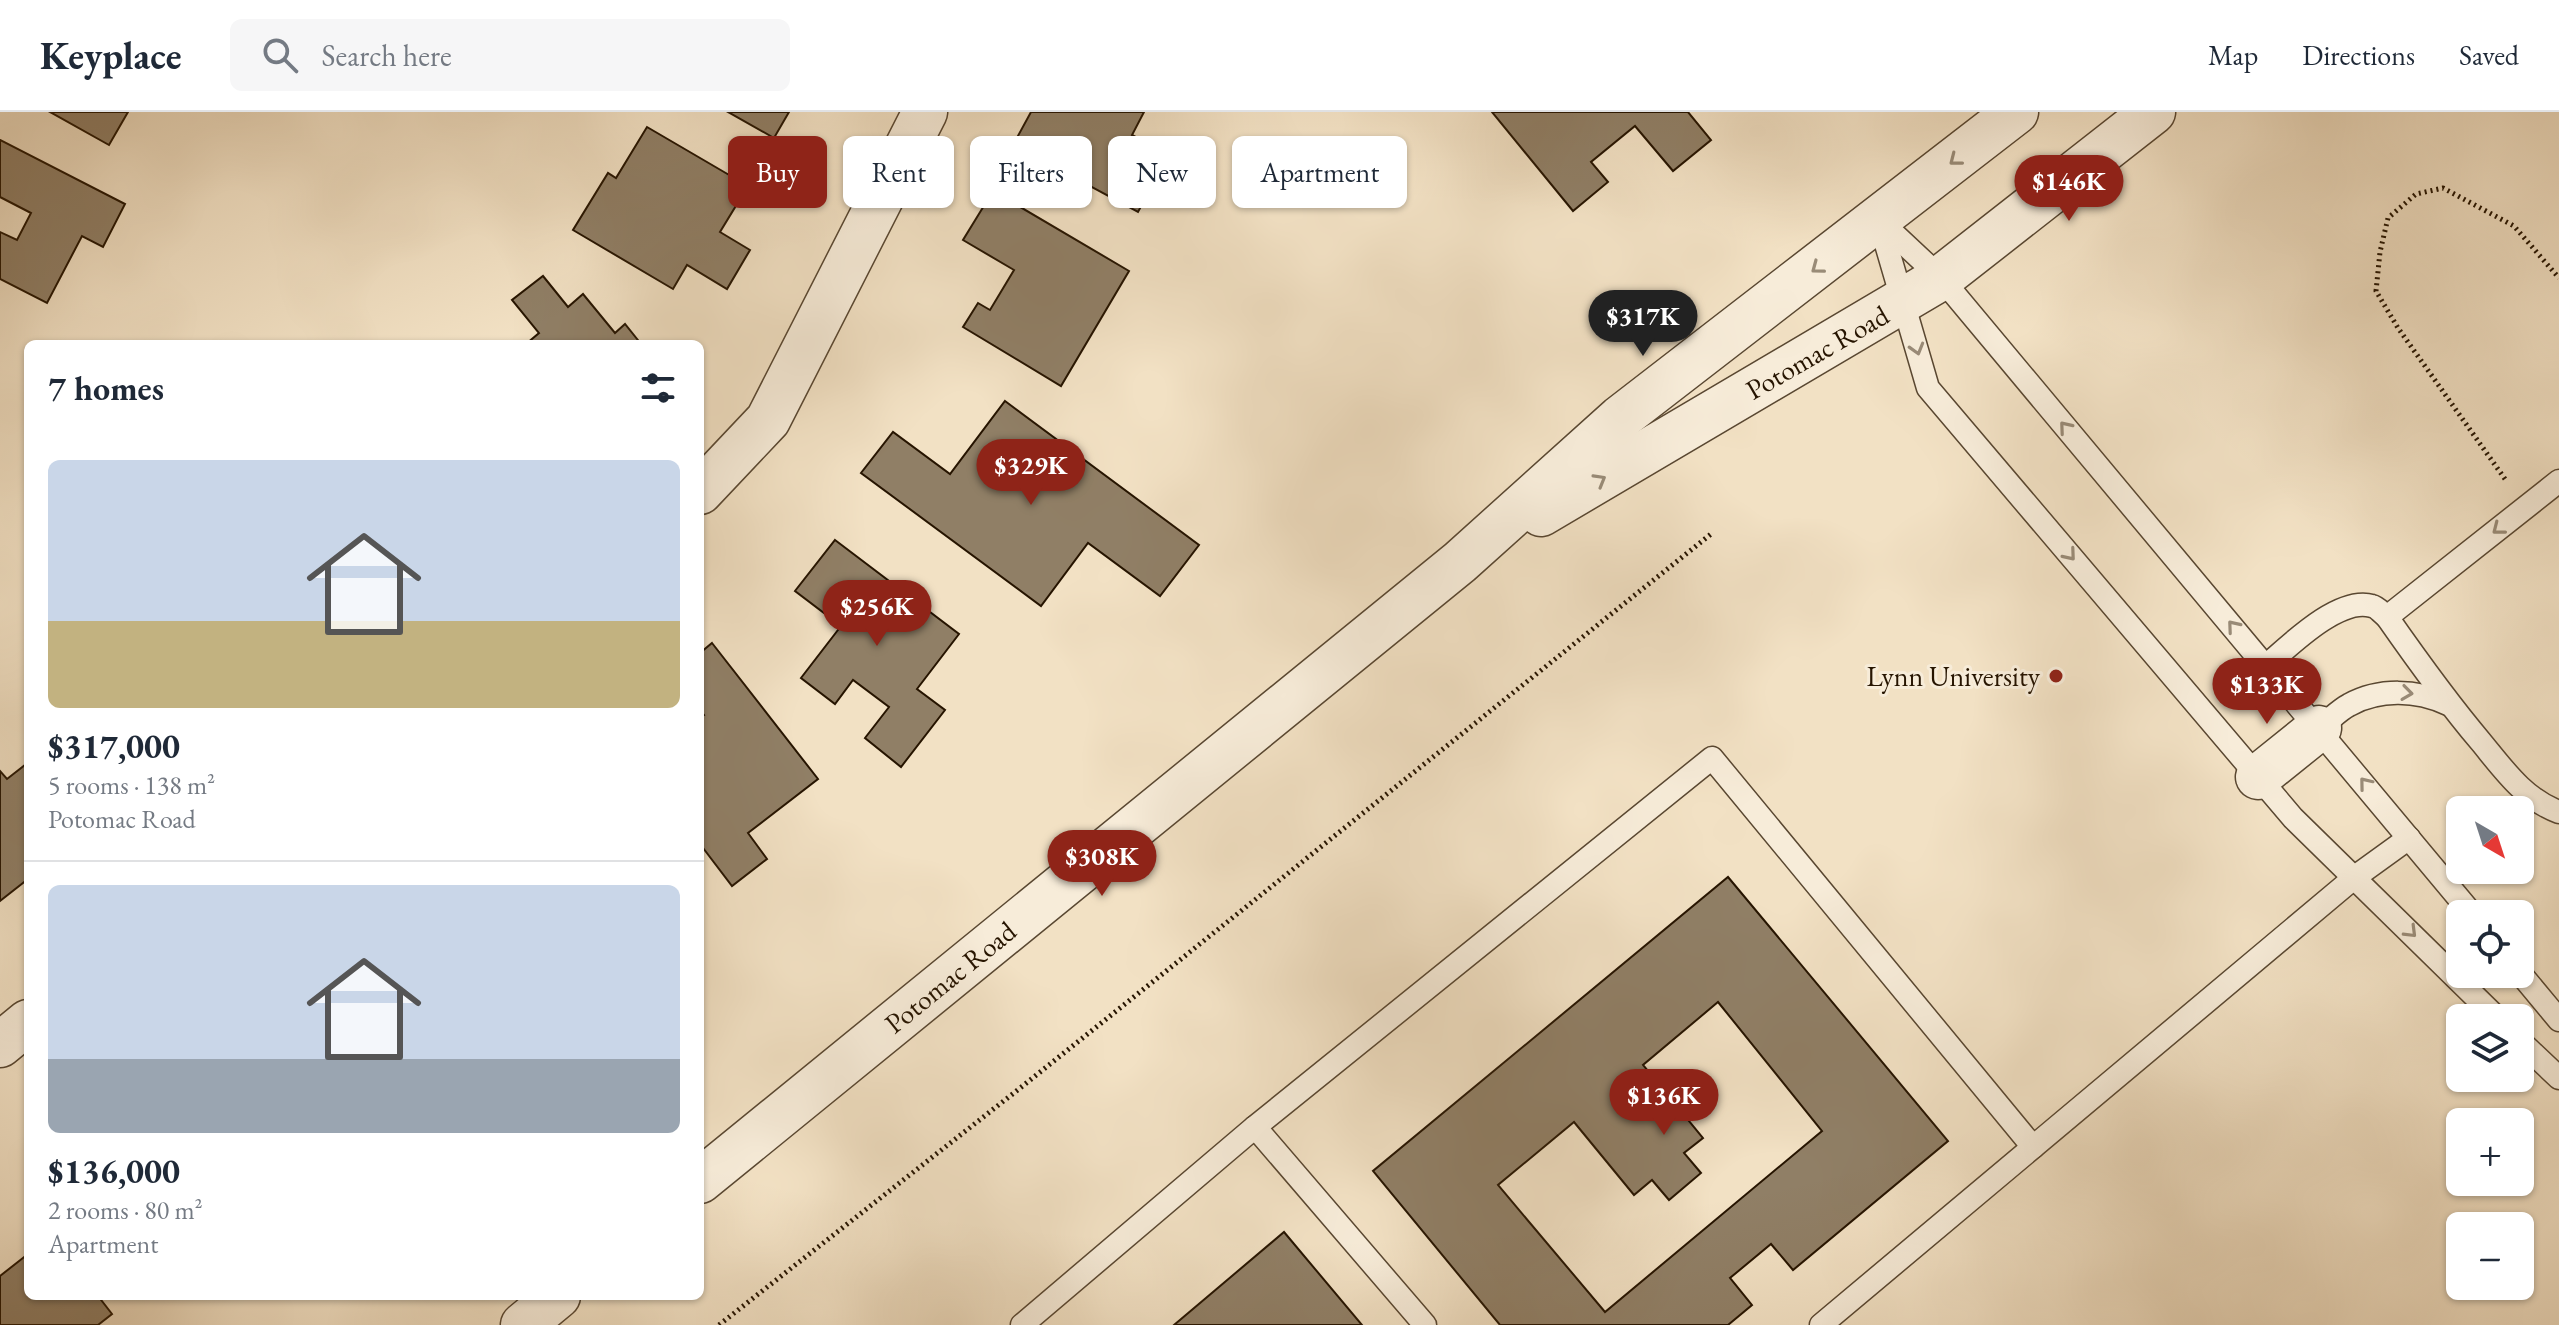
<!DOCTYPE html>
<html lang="en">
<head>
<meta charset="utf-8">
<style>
  :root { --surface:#fff; --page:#f6f6f7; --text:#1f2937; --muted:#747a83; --line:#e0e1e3; --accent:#8f2418 }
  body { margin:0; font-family:"EB Garamond",serif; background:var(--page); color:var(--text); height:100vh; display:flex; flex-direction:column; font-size:30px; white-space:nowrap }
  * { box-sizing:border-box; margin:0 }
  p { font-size:26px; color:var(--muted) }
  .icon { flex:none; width:44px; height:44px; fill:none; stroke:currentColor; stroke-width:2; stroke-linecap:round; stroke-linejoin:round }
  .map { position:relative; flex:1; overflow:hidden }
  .side { position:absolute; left:24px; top:228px; width:680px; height:960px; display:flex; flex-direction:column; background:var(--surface); border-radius:12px; box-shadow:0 2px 6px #0004 }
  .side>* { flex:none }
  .top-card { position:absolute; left:728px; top:24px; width:760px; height:72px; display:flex; gap:16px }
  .needle { width:52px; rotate:141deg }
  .fabs { position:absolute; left:2446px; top:684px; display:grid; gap:16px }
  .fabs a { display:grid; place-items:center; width:88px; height:88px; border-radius:12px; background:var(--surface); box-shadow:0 2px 6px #0004; font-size:40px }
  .price { position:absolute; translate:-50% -68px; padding:0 18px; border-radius:28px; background:var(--accent); color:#fff; font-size:26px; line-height:52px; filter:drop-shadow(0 2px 4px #0008) }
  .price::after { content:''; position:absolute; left:50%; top:48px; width:24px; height:18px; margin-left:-12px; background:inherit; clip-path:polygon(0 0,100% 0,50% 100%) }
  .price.current { background:#222; color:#fff }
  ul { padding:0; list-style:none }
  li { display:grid; align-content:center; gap:16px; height:424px; padding:0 24px }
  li+li { border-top:2px solid var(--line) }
  li span { display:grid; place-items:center; height:248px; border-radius:12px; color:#555 }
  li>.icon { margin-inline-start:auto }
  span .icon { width:144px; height:144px; fill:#fffc; stroke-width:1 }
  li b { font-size:34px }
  h2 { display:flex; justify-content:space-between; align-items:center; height:96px; padding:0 24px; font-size:34px }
  .chip { padding:0 28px; border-radius:12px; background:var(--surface); box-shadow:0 2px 6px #0004; font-size:28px; line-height:72px }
  .chip.current { background:var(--accent); color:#fff }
  header { display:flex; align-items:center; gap:48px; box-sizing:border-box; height:112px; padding:0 40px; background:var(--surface); border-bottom:2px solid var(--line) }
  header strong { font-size:38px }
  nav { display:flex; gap:44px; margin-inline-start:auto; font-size:28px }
  .search { width:560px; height:72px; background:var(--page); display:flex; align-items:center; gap:20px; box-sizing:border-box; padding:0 28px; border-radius:12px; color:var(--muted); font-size:30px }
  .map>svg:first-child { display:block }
  .building { fill:#907f66; stroke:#261400; stroke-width:2; fill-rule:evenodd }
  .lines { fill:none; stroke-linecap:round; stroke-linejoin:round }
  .service-casing { stroke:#594731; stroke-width:25 }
  .minor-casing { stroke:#594731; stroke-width:47 }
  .tertiary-casing { stroke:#594731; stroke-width:47 }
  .path { stroke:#261400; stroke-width:5; stroke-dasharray:2 4; stroke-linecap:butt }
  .service { stroke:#f7ecd9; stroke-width:22 }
  .minor { stroke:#f7ecd9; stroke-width:44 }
  .tertiary { stroke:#f7ecd9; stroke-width:44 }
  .oneway { stroke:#998b77 }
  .poi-dot { fill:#8f2418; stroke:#f7ecd9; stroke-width:3 }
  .labels { text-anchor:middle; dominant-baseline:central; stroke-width:6; stroke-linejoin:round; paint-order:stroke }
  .street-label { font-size:28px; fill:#261400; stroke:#f7ecd9 }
  .poi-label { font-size:28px; fill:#261400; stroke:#f7ecd9; text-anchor:end }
</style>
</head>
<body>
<header>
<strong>Keyplace</strong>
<div class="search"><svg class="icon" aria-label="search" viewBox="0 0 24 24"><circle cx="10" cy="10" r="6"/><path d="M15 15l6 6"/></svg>Search here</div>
<nav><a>Map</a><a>Directions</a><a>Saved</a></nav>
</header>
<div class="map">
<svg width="2559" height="1213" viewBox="0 0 2559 1213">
  <rect width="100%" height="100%" fill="#f2e1c4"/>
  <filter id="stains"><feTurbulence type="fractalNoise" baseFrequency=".0025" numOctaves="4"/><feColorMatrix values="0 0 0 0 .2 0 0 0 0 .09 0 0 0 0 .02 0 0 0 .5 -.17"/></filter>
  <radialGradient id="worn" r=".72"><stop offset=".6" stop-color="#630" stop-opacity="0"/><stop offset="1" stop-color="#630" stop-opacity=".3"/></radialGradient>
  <g class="building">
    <polygon points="50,0 128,0 109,33"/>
    <polygon points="728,0 789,0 774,26"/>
    <polygon points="1031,0 1144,0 1132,23 1169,43 1138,100 1053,54 1046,66 1007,44"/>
    <polygon points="1492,0 1688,0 1711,28 1673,59 1635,14 1591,50 1608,70 1573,99"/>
    <polygon points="647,15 748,74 720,120 750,138 727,177 687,153 673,177 573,118 608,61 616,66"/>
    <polygon points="0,28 125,92 103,135 82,124 47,191 0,167 0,120 17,128 31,101 0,85"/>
    <polygon points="993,79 1129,159 1061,274 963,215 978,191 990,198 1014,158 963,128"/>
    <polygon points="543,164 568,195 583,182 615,221 625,212 641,232 526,232 539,221 512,188"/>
    <polygon points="1005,289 1199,433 1160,484 1088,431 1041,494 861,361 893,320 950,362"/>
    <polygon points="835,428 959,522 917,577 945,598 901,655 865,626 889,595 853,568 835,592 801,566 841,514 795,479"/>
    <polygon points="712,531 818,667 748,721 767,747 732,774 700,732 700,606 704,603 700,598 700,541"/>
    <polygon points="25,653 28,657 28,767 0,789 0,659 7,667"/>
    <path d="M1728 765 1948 1029 1793 1158 1771 1132 1730 1166 1752 1193 1728 1213H1500L1373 1059ZM1718 890 1822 1019 1605 1200 1498 1073 1574 1010 1634 1083 1652 1068 1669 1088 1701 1061 1684 1041 1703 1026 1643 953Z"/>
    <polygon points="1284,1120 1362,1213 1174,1213"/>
    <polygon points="28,1142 28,1184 98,1184 112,1202 98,1213 0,1213 0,1164"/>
  </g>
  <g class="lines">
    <defs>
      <g id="service">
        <polyline points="1879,108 1928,276 2293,706 2497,906"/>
        <polyline points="1880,109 1941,166 2472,802"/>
        <path d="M2387 505C2417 548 2447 590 2481 630 2504 658 2524 687 2559 700"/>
        <path d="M2266 554C2289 534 2339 484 2372 494 2377 495 2382 501 2387 505L2559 369"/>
        <path d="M2319 616C2329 609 2339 598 2349 593 2380 576 2417 578 2448 592"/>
        <polyline points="2520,861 2559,908"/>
        <polyline points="2520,929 2559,966"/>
        <polyline points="1255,1015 1425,1213"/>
        <polyline points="1022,1213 1255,1015 1712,646 2033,1035"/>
        <polyline points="1821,1213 2355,765 2409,726"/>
      </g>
      <g id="minor">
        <polyline points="700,380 768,308 925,0"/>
        <polyline points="2258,665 2319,616"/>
        <polyline points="0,933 28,910"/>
      </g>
      <g id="tertiary">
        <polyline points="1541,402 1941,166 2153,0"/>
        <polyline points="700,1069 1460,450 1620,306 2016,0"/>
        <polyline points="523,1213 558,1184"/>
      </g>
    </defs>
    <use href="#service" class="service-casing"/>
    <use href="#minor" class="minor-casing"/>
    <use href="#tertiary" class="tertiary-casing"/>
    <g class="path">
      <polyline points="2505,367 2398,216 2376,179 2380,140 2388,106 2416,82 2443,76 2514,114 2559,166"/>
      <polyline points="719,1213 1024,973 1711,422"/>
    </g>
    <use href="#service" class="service"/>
    <use href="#minor" class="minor"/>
    <use href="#tertiary" class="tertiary"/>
  </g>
  <defs><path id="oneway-chevron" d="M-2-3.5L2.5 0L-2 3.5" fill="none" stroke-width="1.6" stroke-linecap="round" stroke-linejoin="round" transform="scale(2)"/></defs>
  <g class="oneway">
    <use href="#oneway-chevron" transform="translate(1955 48) rotate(142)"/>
    <use href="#oneway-chevron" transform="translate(1817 156) rotate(143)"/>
    <use href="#oneway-chevron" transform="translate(1917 237) rotate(74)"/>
    <use href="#oneway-chevron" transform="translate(2065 315) rotate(-130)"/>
    <use href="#oneway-chevron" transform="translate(1600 368) rotate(-30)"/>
    <use href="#oneway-chevron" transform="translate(2498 417) rotate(142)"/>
    <use href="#oneway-chevron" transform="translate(2070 443) rotate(50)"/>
    <use href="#oneway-chevron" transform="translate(2233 514) rotate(-130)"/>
    <use href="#oneway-chevron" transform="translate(2407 581) rotate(8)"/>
    <use href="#oneway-chevron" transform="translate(2365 671) rotate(-129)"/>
    <use href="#oneway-chevron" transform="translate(2411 820) rotate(45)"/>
  </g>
  <circle class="poi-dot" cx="2056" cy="564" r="8"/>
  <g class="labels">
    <g class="street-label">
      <text transform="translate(1817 240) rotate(-30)">Potomac Road</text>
      <text transform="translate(950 865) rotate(-39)">Potomac Road</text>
    </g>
    <g class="poi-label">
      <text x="2040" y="564">Lynn University</text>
    </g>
  </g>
  <rect width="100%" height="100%" filter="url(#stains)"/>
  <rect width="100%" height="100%" fill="url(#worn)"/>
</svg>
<div class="fabs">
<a><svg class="needle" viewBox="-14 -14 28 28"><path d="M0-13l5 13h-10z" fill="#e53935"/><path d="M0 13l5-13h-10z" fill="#747a83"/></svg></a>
<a><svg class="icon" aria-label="locate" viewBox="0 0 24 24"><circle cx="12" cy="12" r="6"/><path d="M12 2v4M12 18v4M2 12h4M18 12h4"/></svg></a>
<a><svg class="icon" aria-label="layers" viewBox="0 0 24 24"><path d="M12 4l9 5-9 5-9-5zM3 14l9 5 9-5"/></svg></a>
<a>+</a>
<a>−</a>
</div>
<b class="price" style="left:2069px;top:111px">$146K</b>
<b class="price current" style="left:1643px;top:246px">$317K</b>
<b class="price" style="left:1031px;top:395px">$329K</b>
<b class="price" style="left:877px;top:536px">$256K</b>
<b class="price" style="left:2267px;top:614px">$133K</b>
<b class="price" style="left:1102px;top:786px">$308K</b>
<b class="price" style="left:1664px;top:1025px">$136K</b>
<div class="top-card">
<a class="chip current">Buy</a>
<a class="chip">Rent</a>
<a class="chip">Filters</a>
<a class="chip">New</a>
<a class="chip">Apartment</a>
</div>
<section class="side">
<h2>7 homes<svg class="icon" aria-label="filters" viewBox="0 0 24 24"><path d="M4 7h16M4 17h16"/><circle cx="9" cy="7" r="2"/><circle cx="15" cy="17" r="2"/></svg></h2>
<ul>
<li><span style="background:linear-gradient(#c9d6e8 65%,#c2b280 0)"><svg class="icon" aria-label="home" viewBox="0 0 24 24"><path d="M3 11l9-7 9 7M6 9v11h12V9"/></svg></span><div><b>$317,000</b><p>5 rooms · 138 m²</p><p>Potomac Road</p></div></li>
<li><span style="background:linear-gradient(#c9d6e8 70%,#9aa5b1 0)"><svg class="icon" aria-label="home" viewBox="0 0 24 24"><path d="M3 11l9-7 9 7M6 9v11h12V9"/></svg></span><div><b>$136,000</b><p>2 rooms · 80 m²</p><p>Apartment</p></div></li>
</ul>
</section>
</div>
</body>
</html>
